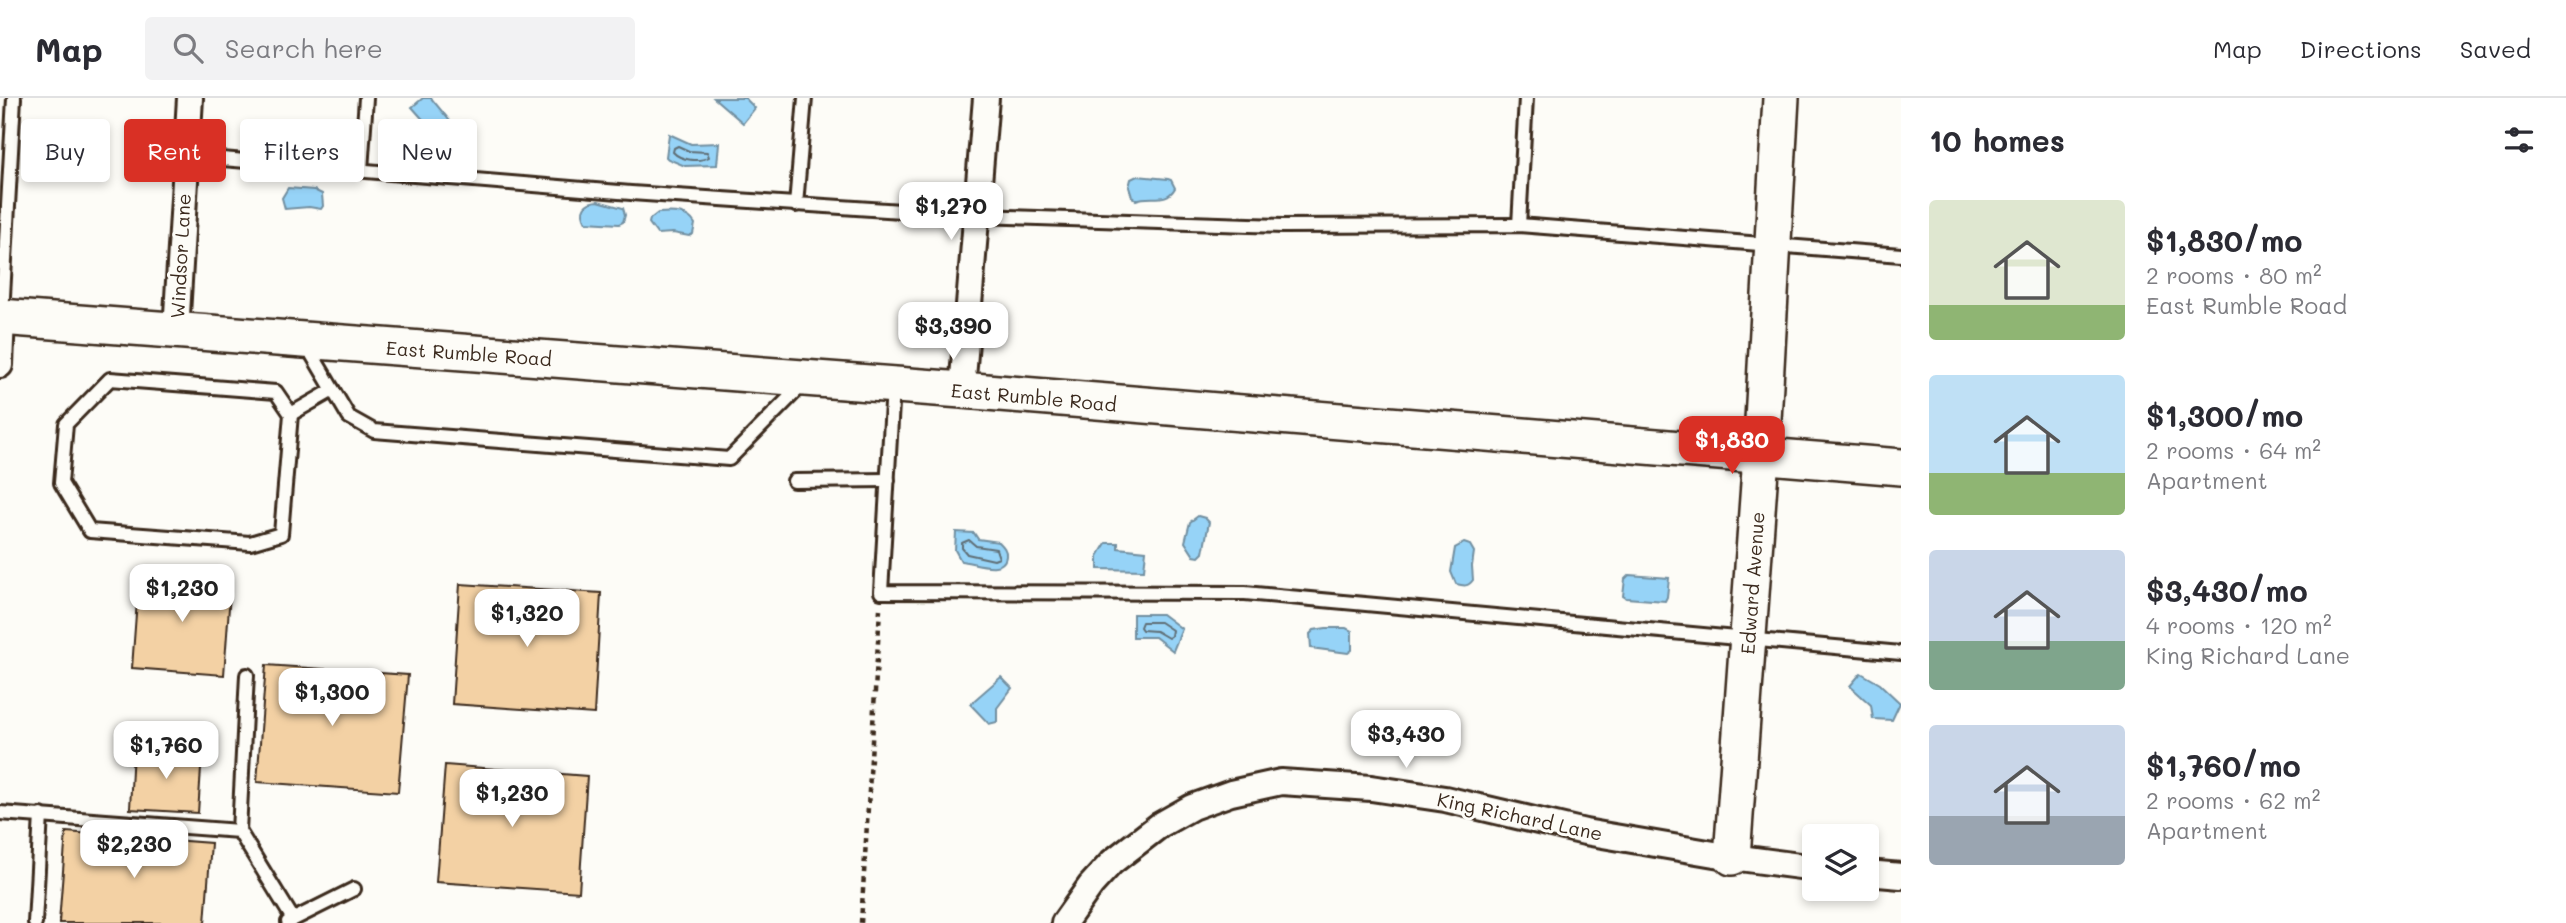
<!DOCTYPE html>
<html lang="en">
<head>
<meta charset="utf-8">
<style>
  :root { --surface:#fff; --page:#f2f2f3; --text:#2b2b33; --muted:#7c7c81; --line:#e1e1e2; --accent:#d93025 }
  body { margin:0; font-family:Mali,sans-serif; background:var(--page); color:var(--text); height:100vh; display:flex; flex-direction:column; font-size:26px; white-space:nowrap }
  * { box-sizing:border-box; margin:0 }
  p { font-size:23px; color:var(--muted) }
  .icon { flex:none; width:38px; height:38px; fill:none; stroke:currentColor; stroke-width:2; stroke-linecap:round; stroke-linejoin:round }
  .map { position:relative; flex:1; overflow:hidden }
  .drawer { display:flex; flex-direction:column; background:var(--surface); width:665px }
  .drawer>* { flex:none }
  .guide { position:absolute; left:21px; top:21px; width:665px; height:63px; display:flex; gap:14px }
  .fabs { position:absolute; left:1802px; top:726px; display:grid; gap:14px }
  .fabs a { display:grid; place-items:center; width:77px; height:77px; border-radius:7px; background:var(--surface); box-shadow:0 4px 10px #0003; font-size:35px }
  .price { position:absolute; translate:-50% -60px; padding:0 16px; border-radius:14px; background:#fff; color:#222; font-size:23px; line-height:46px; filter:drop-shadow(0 2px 4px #0008) }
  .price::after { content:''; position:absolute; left:50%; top:42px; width:21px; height:16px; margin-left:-10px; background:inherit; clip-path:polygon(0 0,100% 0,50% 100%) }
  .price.current { background:var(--accent); color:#fff }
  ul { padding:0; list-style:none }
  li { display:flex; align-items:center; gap:21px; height:175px; padding:0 28px }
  li span { display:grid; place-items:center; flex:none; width:196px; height:140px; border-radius:7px; color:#555 }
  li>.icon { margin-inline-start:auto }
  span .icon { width:84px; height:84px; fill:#fffc; stroke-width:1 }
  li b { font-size:30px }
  h2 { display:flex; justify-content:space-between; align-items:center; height:84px; padding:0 28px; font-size:30px }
  .chip { padding:0 24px; border-radius:7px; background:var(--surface); box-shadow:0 4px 10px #0003; font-size:24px; line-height:63px }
  .chip.current { background:var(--accent); color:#fff }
  header { display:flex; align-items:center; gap:42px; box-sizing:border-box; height:98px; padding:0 35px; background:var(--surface); border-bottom:2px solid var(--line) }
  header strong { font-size:33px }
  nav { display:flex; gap:38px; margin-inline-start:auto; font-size:24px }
  .search { width:490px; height:63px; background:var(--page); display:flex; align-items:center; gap:18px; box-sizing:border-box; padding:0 24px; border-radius:7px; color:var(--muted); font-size:26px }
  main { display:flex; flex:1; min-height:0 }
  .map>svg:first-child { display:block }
  .water { fill:#96d3f7; stroke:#728fa0; stroke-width:2 }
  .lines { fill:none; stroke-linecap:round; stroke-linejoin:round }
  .shore { stroke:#5f6e75; stroke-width:2 }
  .building { fill:#f3d1a4; stroke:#3b2a1e; stroke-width:2 }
  .lane-casing { stroke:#3b2a1e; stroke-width:18 }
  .street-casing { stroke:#3b2a1e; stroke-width:30 }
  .secondary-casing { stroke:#3b2a1e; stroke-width:40 }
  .path { stroke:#3b2a1e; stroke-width:4.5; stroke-dasharray:5 5; stroke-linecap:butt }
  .lane { stroke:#fdfcf7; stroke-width:12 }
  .street { stroke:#fdfcf7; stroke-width:24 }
  .secondary { stroke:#fdfcf7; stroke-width:35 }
  .labels { text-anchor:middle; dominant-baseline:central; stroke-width:6; stroke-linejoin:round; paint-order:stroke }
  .street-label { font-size:19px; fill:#3b2a1e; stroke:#fdfcf7 }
</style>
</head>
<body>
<header>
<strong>Map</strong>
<div class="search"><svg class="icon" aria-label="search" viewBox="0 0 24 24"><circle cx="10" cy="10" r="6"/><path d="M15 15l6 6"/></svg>Search here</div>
<nav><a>Map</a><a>Directions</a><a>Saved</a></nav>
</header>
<main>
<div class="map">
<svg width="1901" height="825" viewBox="0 0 1901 825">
  <rect width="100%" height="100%" fill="#fdfcf7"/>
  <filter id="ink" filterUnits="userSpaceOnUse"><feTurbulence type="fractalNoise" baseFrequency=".0143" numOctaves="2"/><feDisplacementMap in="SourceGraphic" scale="14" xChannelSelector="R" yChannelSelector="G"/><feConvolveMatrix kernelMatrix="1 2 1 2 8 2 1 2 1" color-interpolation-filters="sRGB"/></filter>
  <g filter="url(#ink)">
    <g class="water">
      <polygon points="423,0 431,0 450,23 435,35 412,9"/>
      <polygon points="714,0 745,0 755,10 743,25"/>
      <polygon points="669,36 691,46 719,45 717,67 685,68 668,61 666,59"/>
      <path d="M1137 78 1168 81 1171 82 1175 90C1166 106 1151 96 1136 102L1132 99 1129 89 1131 81Z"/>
      <polygon points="288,90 314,92 322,96 323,108 321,111 309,109 285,111 282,100"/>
      <path d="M598 103 623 110 625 117 623 124 619 126 586 124C579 111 585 104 598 103Z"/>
      <path d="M658 115C672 114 688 113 695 126L693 136 689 138 673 135 657 136 649 125 650 121Z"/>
      <polygon points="1198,418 1205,420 1209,424 1203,455 1199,459 1194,458 1185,444 1190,424"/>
      <path d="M956 434 974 435 978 441 999 444C1003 448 1007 452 1006 458 1004 477 973 464 961 463L955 452Z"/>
      <polygon points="1106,445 1118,445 1118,450 1146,453 1144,472 1098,471 1098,458"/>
      <path d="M1464 445 1470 447 1474 454 1472 468 1473 482C1468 489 1464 488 1456 486L1451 474 1455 450Z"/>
      <polygon points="1629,477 1669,480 1667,499 1665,503 1626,500 1623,498 1625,481"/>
      <polygon points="1133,516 1162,516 1182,531 1173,553 1155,539 1133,539"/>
      <polygon points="1326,530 1346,530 1352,533 1352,552 1348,555 1311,550 1310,536 1314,532"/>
      <polygon points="1861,575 1880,586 1900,605 1892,622 1873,621 1871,607 1850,588"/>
      <polygon points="1001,579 1012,590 997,610 997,624 989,626 970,606"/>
    </g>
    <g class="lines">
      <g class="shore">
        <path d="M678 48 689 53 707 54 709 59C700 64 681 63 673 54L674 50Z"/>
        <polygon points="969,442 976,448 996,451 999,460 994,462 967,456 962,450 962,445"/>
        <polygon points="1142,524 1160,524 1172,532 1171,538 1168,540 1156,533 1142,532 1140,529"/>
      </g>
    </g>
    <g class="building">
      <polygon points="139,475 231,482 224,577 132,570"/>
      <polygon points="460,486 601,495 594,616 452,606"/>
      <polygon points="266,567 408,577 398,694 257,684"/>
      <polygon points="133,651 202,656 198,715 130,711"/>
      <polygon points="445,667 587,678 579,794 436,784"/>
      <polygon points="66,734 211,745 205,825 59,825"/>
    </g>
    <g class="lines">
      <defs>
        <g id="lane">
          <polyline points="186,58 631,95 977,118 1282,128 1519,127 1901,157"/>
          <polyline points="361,72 366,0"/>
          <polyline points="796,107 805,0"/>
          <polyline points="1519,127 1526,0"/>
          <polyline points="2,216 14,0"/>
          <polyline points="307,248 349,319 374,333 729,361 803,286"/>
          <polygon points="110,281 276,294 291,316 281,436 250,445 90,433 61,385 66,326"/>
          <polyline points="893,288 881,494 1245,495 1901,555"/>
          <polyline points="291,316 333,292"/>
          <polyline points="794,383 888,382"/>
          <polyline points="0,715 239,733 293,821"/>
          <polyline points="239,733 247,577"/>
          <polyline points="288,824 354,791"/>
          <polyline points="35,825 41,717"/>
        </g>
        <g id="street">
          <polyline points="176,233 190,0"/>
          <polyline points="0,267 2,219"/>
          <polyline points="962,292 986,0"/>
          <polyline points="1867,775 1901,778"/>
          <polyline points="1064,825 1091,787 1112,764 1160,727 1192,709 1231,695 1281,684 1371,690 1445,701 1585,734 1732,759 1815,770"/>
        </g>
        <g id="secondary">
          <polyline points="0,219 962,292 1901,369"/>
          <polyline points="1732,759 1761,358 1781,0"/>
        </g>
      </defs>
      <use href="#lane" class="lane-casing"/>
      <use href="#street" class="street-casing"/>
      <use href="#secondary" class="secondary-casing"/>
      <polyline class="path" points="861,825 880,511"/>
      <use href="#lane" class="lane"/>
      <use href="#street" class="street"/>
      <use href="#secondary" class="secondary"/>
    </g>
  </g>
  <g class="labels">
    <g class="street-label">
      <text transform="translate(180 158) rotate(-87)">Windsor Lane</text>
      <text transform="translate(469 255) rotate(4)">East Rumble Road</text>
      <text transform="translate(1034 299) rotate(5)">East Rumble Road</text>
      <text transform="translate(1752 485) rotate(-86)">Edward Avenue</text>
      <text transform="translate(1520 718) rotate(12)">King Richard Lane</text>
    </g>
  </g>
</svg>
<div class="fabs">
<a><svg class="icon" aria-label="layers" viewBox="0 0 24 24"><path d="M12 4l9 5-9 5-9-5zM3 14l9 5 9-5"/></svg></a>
</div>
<b class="price" style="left:951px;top:144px">$1,270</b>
<b class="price" style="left:953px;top:264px">$3,390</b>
<b class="price current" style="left:1732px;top:378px">$1,830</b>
<b class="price" style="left:182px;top:526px">$1,230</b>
<b class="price" style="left:527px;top:551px">$1,320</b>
<b class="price" style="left:332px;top:630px">$1,300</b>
<b class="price" style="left:1406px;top:672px">$3,430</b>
<b class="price" style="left:166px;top:683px">$1,760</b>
<b class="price" style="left:512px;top:731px">$1,230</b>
<b class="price" style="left:134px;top:782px">$2,230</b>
<div class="guide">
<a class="chip">Buy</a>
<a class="chip current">Rent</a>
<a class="chip">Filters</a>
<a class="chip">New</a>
</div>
</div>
<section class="drawer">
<h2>10 homes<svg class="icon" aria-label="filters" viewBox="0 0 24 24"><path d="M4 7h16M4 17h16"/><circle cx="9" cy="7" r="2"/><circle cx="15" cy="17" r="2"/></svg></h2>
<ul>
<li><span style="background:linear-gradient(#dfe7d0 75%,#8fb573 0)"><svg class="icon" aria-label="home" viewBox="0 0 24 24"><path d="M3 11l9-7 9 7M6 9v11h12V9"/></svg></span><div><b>$1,830/mo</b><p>2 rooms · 80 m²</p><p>East Rumble Road</p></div></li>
<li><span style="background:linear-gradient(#bfe0f5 70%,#8fb573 0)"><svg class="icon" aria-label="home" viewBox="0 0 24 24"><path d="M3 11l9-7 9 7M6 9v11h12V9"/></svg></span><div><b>$1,300/mo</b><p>2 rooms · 64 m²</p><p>Apartment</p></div></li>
<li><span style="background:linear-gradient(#c9d6e8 65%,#7fa58c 0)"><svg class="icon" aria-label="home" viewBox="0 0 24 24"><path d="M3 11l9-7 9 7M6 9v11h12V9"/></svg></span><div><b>$3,430/mo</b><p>4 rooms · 120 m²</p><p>King Richard Lane</p></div></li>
<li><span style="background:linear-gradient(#c9d6e8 65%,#9aa5b1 0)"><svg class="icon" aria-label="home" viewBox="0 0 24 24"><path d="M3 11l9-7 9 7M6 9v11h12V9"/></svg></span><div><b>$1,760/mo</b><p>2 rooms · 62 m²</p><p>Apartment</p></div></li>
</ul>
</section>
</main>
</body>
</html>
